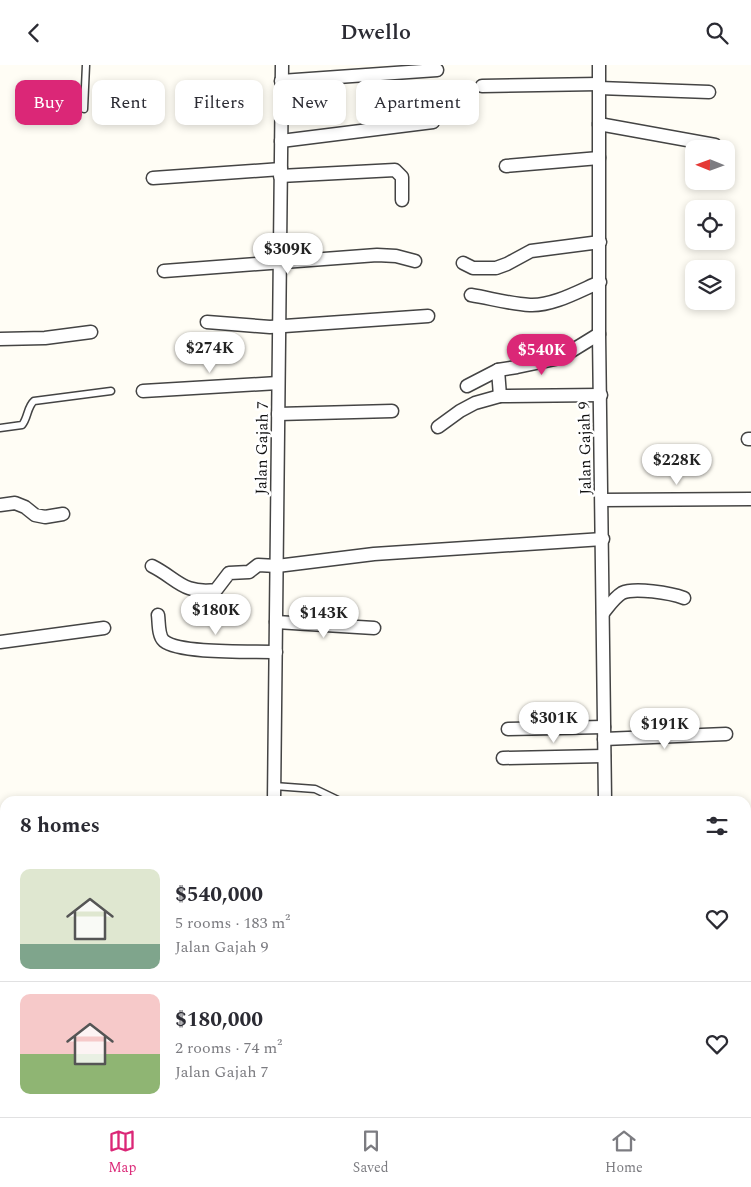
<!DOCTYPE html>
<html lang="en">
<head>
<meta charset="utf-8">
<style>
  :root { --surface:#fff; --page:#f2f2f3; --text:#2b2b33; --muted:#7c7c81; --line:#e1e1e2; --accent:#db2777 }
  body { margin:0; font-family:Spectral,serif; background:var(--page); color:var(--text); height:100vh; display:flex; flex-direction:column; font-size:19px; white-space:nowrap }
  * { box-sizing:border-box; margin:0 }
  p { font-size:16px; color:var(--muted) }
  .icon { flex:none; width:28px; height:28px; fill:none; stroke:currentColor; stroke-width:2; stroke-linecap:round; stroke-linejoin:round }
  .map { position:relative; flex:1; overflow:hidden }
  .sheet { position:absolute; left:0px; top:731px; width:751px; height:321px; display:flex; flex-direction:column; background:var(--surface); border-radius:15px 15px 0 0; box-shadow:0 2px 8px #0003 }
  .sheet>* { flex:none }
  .guide { position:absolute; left:15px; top:15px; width:500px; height:45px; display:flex; gap:10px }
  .needle { width:32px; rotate:271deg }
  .controls { position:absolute; left:685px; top:75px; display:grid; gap:10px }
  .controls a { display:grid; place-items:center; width:50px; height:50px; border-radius:10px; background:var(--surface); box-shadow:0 2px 8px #0003; font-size:25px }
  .price { position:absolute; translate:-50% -42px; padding:0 11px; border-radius:18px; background:#fff; color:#222; font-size:16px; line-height:32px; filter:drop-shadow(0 1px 2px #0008) }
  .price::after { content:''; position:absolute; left:50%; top:30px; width:15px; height:11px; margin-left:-8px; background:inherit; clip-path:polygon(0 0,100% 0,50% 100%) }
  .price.current { background:var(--accent); color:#fff }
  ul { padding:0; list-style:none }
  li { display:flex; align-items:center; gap:15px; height:125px; padding:0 20px }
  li+li { border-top:1px solid var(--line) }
  li span { display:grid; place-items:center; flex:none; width:140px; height:100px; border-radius:10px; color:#555 }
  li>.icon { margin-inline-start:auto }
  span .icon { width:60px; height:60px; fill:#fffc; stroke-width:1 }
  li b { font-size:21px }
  h2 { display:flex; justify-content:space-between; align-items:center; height:60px; padding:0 20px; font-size:21px }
  .chip { padding:0 18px; border-radius:10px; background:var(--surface); box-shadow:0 2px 8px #0003; font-size:18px; line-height:45px }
  .chip.current { background:var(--accent); color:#fff }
  header { display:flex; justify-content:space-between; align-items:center; height:65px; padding:0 20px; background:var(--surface); font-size:22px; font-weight:600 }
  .tabs { display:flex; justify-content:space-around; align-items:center; height:70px; border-top:1px solid var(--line); background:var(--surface); font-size:14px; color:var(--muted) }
  .tabs a { display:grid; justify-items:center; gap:2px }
  .tabs .current { color:var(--accent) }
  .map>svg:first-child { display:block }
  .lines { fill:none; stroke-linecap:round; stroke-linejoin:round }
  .lane-casing { stroke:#444; stroke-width:9 }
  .street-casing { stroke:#444; stroke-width:15 }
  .lane { stroke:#fff; stroke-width:6 }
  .street { stroke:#fff; stroke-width:12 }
  .labels { text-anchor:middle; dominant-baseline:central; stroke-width:5; stroke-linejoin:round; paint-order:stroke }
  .street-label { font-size:16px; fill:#111; stroke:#fff }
</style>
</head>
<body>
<header><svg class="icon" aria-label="back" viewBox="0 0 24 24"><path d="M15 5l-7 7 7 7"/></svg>Dwello<svg class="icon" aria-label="search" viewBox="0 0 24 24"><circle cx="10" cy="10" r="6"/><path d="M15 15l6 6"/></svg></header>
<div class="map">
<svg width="751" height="1052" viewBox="0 0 751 1052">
  <rect width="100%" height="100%" fill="#fffdf5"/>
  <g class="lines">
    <defs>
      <g id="lane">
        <polyline points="84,44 86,0"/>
        <path d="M0 363 22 360C28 353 27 342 34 336L111 326"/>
        <polyline points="274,721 315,724 340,736"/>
      </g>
      <g id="street">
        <polyline points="599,0 599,269 605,736"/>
        <polyline points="281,16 437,5"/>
        <polyline points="482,21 599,19"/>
        <polyline points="599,23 709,27"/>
        <polyline points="599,59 715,80"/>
        <polyline points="281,76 433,57"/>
        <polyline points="506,101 599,93"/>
        <polyline points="280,111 395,105 402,112 402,135"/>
        <polyline points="153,113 281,104"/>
        <polyline points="463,198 473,203 496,203 507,199 531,186 600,177"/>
        <polyline points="164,206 377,190 396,191 415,196"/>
        <path d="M471 230C490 233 510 239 530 240 553 241 579 226 600 217"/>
        <polyline points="207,257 270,262 428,251"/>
        <polyline points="0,274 45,273 91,267"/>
        <polyline points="498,305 500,331"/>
        <polyline points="467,321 498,305 517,302 560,293 599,269"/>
        <polyline points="143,326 278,318"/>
        <polyline points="278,349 392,346"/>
        <polyline points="438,362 460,346 475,338 500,331 601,330"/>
        <polyline points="748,374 751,374"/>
        <polyline points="602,435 751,434"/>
        <polyline points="0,440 15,438 25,442 35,450 45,452 63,449"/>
        <path d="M152 501C178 514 182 529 216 525L229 508 249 507 258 500 277 501 374 489 603 474"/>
        <path d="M603 548C609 541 614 533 622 528 634 522 671 528 684 533"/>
        <path d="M158 550C159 557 158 571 164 576 180 589 253 586 276 587"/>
        <polyline points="276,557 374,563"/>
        <polyline points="0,577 104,563"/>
        <polyline points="508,664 604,662"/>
        <polyline points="604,674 726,669"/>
        <polyline points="503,693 604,691"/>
        <polyline points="274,736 282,0"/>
        <polyline points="0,754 5,753"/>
        <polyline points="0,852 5,853"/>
        <polyline points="0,934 5,935"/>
        <polyline points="0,946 5,948"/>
        <polyline points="746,1021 751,1021"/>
        <polyline points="367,1048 399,1052"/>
        <polyline points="271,1052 271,1048"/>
        <polyline points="605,1052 605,1048"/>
      </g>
    </defs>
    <use href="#lane" class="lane-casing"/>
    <use href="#street" class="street-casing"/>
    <use href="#lane" class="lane"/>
    <use href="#street" class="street"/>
  </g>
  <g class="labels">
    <g class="street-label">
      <text transform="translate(262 383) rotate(-89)">Jalan Gajah 7</text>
      <text transform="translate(585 383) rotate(-91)">Jalan Gajah 9</text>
    </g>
  </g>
</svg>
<div class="controls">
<a><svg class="needle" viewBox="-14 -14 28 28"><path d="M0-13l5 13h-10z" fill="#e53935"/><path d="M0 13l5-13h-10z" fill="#7c7c81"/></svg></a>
<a><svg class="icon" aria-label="locate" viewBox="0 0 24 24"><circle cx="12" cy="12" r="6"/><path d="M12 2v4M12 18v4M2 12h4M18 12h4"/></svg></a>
<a><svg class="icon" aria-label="layers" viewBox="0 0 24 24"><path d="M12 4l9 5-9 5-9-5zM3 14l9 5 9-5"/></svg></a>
</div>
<b class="price" style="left:288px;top:210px">$309K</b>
<b class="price" style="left:210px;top:309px">$274K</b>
<b class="price current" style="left:542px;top:311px">$540K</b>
<b class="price" style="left:677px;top:421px">$228K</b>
<b class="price" style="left:216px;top:571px">$180K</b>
<b class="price" style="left:324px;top:574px">$143K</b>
<b class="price" style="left:554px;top:679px">$301K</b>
<b class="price" style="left:665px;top:685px">$191K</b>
<div class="guide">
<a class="chip current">Buy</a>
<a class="chip">Rent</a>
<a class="chip">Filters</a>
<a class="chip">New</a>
<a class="chip">Apartment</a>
</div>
<section class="sheet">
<h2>8 homes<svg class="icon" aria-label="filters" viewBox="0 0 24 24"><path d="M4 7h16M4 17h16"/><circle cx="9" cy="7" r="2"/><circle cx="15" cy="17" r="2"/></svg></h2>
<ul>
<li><span style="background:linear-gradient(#dfe7d0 75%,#7fa58c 0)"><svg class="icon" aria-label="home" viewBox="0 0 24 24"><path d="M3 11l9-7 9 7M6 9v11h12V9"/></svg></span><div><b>$540,000</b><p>5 rooms · 183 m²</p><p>Jalan Gajah 9</p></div><svg class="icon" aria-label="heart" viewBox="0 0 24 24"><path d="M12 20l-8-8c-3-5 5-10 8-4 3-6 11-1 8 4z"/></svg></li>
<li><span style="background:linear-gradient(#f6c9c9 60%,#8fb573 0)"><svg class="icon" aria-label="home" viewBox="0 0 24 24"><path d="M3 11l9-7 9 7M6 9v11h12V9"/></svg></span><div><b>$180,000</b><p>2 rooms · 74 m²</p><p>Jalan Gajah 7</p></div><svg class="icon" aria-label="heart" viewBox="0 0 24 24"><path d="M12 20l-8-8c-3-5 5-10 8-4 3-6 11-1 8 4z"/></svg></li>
</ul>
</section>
</div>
<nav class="tabs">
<a class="current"><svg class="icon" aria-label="map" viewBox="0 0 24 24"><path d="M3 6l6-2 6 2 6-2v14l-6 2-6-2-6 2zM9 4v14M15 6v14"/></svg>Map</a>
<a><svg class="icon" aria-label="saved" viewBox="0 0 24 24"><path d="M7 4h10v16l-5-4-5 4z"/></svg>Saved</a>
<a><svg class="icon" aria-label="home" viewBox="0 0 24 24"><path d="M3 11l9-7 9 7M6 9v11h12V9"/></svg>Home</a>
</nav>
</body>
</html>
